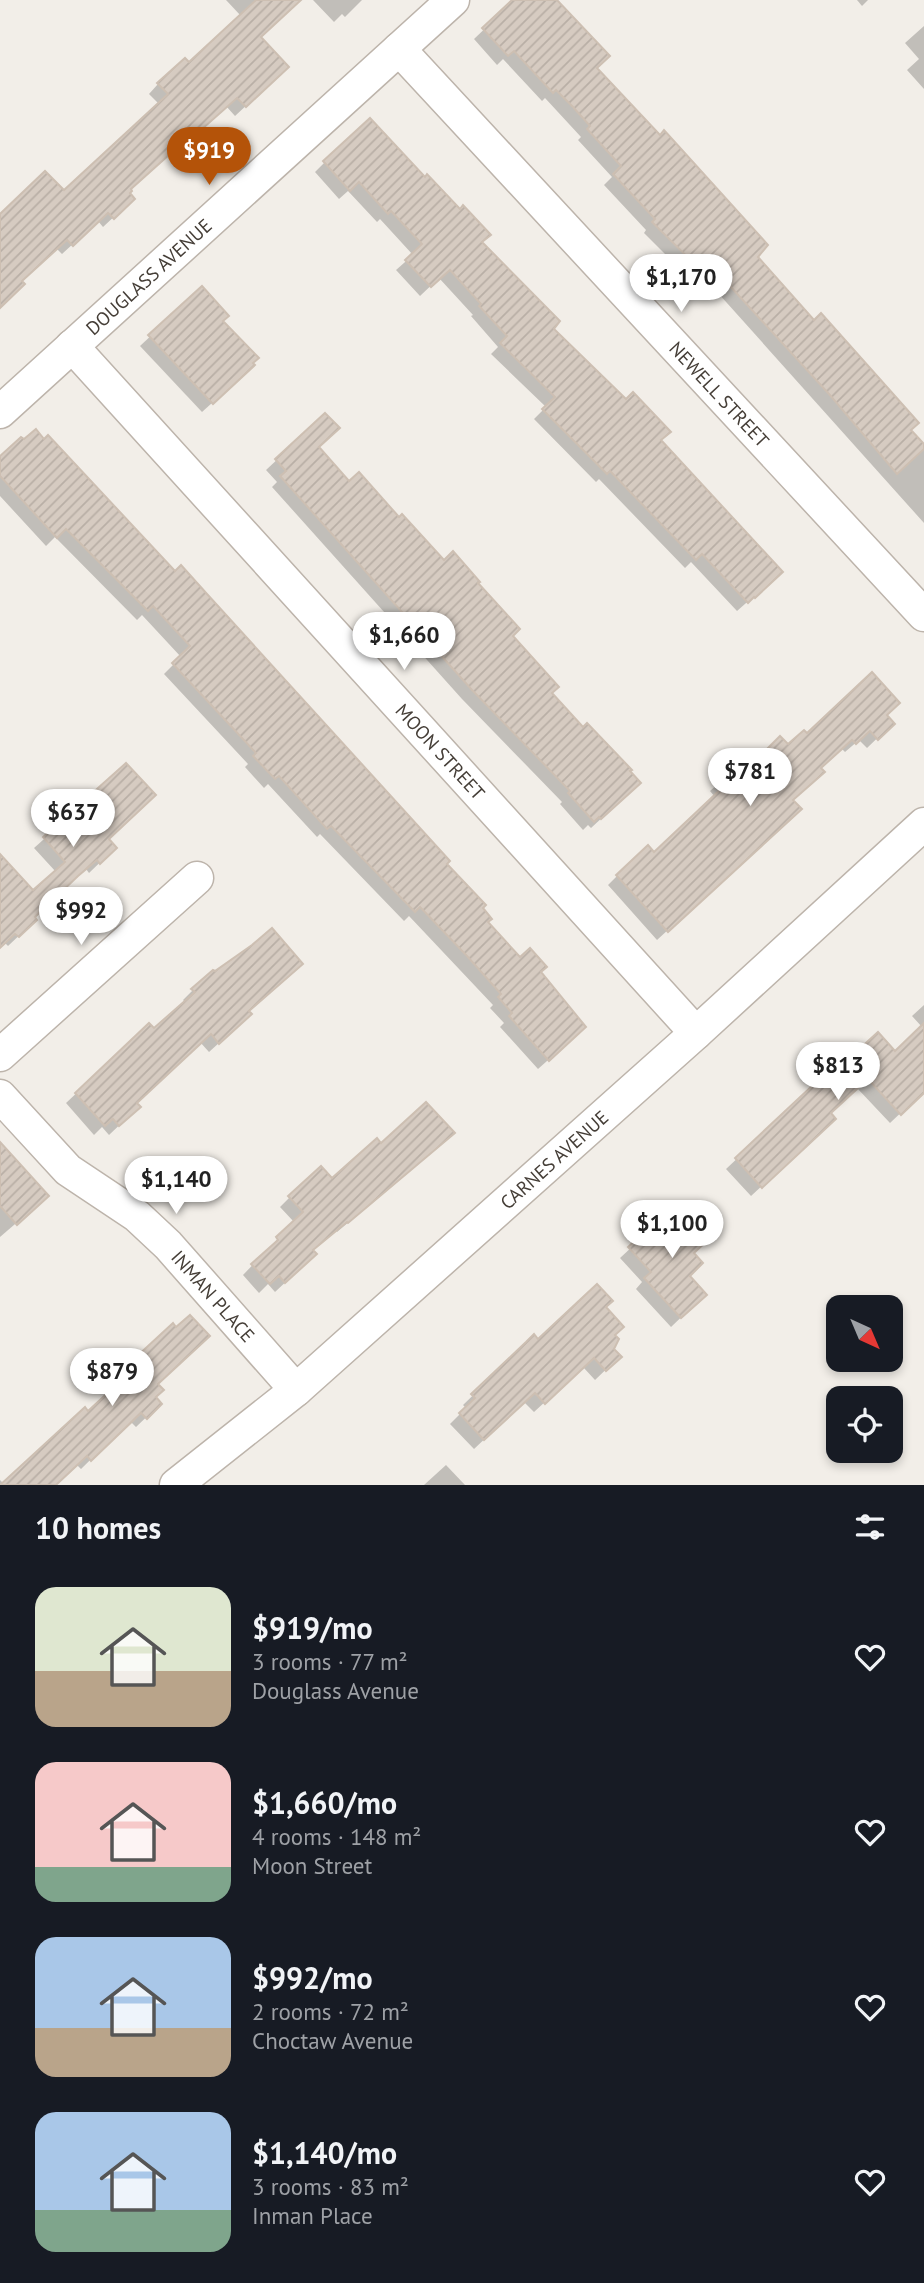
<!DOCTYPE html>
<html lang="en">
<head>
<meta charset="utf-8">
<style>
  :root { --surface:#171b24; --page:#20242c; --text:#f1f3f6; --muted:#9ea1a6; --accent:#b45309 }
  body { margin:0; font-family:"PT Sans",sans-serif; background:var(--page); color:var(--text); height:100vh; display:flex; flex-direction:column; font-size:26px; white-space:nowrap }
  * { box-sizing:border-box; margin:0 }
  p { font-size:23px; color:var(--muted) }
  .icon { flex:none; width:38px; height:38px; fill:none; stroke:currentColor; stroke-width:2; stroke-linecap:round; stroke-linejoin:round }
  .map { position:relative; height:1485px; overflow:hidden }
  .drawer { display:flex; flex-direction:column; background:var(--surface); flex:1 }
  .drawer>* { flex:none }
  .needle { width:46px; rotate:136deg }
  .tools { position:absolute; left:826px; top:1295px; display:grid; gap:14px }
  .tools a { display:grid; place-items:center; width:77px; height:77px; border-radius:14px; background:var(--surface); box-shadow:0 4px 10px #0003; font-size:35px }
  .price { position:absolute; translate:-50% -60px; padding:0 16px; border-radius:24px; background:#fff; color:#222; font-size:23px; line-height:46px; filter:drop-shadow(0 2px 4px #0008) }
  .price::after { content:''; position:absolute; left:50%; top:42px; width:21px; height:16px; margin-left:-10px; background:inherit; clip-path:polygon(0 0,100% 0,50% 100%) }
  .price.selected { background:var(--accent); color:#fff }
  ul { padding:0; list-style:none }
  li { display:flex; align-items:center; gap:21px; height:175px; padding:0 35px }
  li span { display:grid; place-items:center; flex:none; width:196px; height:140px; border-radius:21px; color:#555 }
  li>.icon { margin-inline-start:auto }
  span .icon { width:84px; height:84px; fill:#fffc; stroke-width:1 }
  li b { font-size:30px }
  h2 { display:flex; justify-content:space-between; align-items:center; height:84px; padding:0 35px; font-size:30px }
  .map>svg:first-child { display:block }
  .shadow { fill:#0003 }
  .building { fill:url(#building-hatch); stroke:#cdbfb2; stroke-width:2 }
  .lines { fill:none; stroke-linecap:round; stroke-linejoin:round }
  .street-casing { stroke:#bdb4ab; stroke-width:35 }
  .street { stroke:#fff; stroke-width:32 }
  .labels { text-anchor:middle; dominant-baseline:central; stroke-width:7; stroke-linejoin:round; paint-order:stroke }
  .street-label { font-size:19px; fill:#453e37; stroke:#fff }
</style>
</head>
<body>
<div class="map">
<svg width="924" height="1485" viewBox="0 0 924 1485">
  <defs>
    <pattern id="building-hatch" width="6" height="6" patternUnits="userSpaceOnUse" patternTransform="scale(1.75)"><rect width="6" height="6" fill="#d6cbc1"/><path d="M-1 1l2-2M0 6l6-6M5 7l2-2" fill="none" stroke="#b9afa6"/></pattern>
  </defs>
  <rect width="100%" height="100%" fill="#f2eee8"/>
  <g class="shadow">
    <polygon points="226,0 300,0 259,38 277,77 235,116 226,106 190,139 188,136 129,190 127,193 133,199 103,227 98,221 62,254 56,248 20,281 0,306 0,214 64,193 159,104 149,94 158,84 189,65 241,16"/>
    <polygon points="313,0 362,0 345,17 342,14 334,22"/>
    <polygon points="515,0 557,0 594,68 755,258 924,447 924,523 718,293 711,300 644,233 646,230 604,185 612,177 578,140 581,137 545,98 542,101 503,59 497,65 474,39"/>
    <polygon points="857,0 868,0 862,6"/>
    <polygon points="924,26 924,89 907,70 919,59 905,43"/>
    <polygon points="325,162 480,243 552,329 659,441 771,581 737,611 691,562 685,568 599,479 596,482 534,419 546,407 491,354 498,347 471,316 473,315 439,278 420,296 396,270 413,255 380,219 377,222 348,191 339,199 315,172"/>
    <polygon points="202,288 221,321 243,375 202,412 140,346"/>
    <polygon points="325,415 317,447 349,483 399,519 443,563 476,583 550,694 629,793 591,828 588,825 583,830 560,804 562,802 462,699 272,487 277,482 266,470"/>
    <polygon points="0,459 445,864 480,908 486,922 520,960 539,972 574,1037 538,1069 500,1027 504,1023 490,1008 493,1005 409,916 404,921 320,834 317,837 268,784 264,788 245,767 248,764 164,674 181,657 142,615 137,620 55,537 46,546 0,496"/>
    <polygon points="885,716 892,724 867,748 859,740 845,752 841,748 819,768 791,801 789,819 657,940 608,885 617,876 654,854 715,797 710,791 720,782 806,735"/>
    <polygon points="126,766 107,839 115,848 89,873 86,869 66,886 32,918 25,930 8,946 4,942 0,946 0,876 33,893 56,872 34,848"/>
    <polygon points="193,990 248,1012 240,1024 209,1052 200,1042 135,1103 129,1116 109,1135 102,1127 94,1135 66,1103 149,1025 153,1030 186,1003 183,1000"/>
    <polygon points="924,1005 924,1091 890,1123 857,1088 829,1113 824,1129 751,1196 726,1169 829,1072 833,1076 895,1053 922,1027 912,1016"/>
    <polygon points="443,1143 337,1232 336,1230 311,1251 305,1264 275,1292 268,1284 259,1293 243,1275 294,1222 280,1207 290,1197 332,1181 381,1145"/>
    <polygon points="0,1150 36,1206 0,1237"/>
    <polygon points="672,1210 691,1230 691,1254 687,1276 695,1304 671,1327 636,1289 642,1282 620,1258"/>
    <polygon points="604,1307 613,1336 612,1349 619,1357 595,1380 583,1367 534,1412 524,1402 474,1449 450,1424 466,1408 463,1405 527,1343 538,1341"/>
    <polygon points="123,1371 156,1384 154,1397 160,1404 136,1427 130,1421 81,1469 76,1464 54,1485 0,1485 0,1480 4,1484 88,1413 118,1385 113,1380"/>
    <polygon points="446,1465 465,1485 424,1485"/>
  </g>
  <g class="building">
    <polygon points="256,0 301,0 261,37 289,67 246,107 237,98 201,130 199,128 131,189 132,191 130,193 135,199 114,219 108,213 73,246 67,240 22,281 25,284 0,308 0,214 45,171 64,190 168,94 157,83 185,58 189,62"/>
    <polygon points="512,0 557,0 610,56 597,68 660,135 664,130 768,245 758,257 814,320 821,313 919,423 911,430 924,444 924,449 897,474 829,394 729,285 722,291 652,222 655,219 613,174 621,166 587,129 590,126 573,107 556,90 553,93 514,51 508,56 482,28"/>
    <polygon points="370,118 425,177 427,174 460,209 463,205 491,235 482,242 560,321 554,329 626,399 633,392 671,432 661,440 783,572 755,598 754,597 748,603 702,554 696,560 610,471 607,474 542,409 555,397 500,343 507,336 479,306 481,304 450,270 431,287 405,260 422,244 391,211 388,214 359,182 350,191 323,161"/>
    <polygon points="202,286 229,316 223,321 259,358 253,363 255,365 213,404 148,335"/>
    <polygon points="325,413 340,428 319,447 349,481 359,472 399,517 402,514 444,560 453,551 480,582 478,583 520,629 513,636 559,687 552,693 583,727 587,723 632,770 630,771 641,783 601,819 599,817 594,822 568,793 570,791 472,690 280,476 286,471 275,459"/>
    <polygon points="36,429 44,439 48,435 175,571 181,565 207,594 450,861 447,864 486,905 483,908 492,919 488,922 520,957 530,948 547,967 541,972 586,1027 549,1061 509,1016 512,1013 498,997 501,994 467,956 420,907 415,912 331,826 327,829 279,776 275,779 253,756 256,753 172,663 190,646 153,606 148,611 66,529 57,538 0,476 0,456 21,437 24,439"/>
    <polygon points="872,672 900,703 887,715 895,724 878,740 870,731 856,744 852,740 821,768 825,772 793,800 802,809 668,932 616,875 648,845 654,852 724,786 719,781 749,752 756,760 780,736 788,744 804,730 807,733"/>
    <polygon points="126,763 156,795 109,839 117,848 100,864 97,860 78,876 35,917 37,920 19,937 15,934 0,948 0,854 33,890 65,862 43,837"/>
    <polygon points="272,928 303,964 249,1011 252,1014 219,1044 211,1034 137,1103 141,1107 119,1126 113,1119 105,1126 75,1093 149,1023 154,1028 195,992 191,989 213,970 215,971 252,945"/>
    <polygon points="924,1023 924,1093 901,1115 868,1079 831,1113 836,1119 762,1188 735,1158 829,1070 833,1073 878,1032 895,1051"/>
    <polygon points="426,1102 455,1133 348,1223 347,1222 313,1250 317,1254 285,1283 279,1276 270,1284 251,1264 278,1240 276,1237 303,1212 288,1196 321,1166 332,1178 377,1138 381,1143"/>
    <polygon points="0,1142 49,1196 17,1225 0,1206"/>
    <polygon points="672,1207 691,1228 694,1224 708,1240 694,1253 703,1263 690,1276 707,1295 681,1318 644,1278 651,1272 628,1247"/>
    <polygon points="597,1284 613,1301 606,1307 624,1327 615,1335 619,1339 614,1349 622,1357 606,1371 594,1358 545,1404 535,1393 484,1440 459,1413 475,1398 471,1394 526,1342 534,1334 538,1339"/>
    <polygon points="190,1315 210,1336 158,1384 164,1390 156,1397 162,1404 147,1419 141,1413 91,1461 87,1456 56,1485 0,1485 85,1407 88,1411 127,1375 122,1370 173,1323 176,1327"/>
  </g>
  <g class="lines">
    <defs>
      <g id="street">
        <path id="s1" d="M399 49 924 615"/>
        <path id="s2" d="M72 346 696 1033"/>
        <path id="s3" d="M0 412 453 0"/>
        <polyline points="0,1055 197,878"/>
        <path id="s4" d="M0 1096 68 1170 137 1216 168 1245 296 1390"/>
        <path id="s5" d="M176 1485 296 1390 696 1033 924 824"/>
      </g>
    </defs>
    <use href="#street" class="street-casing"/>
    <use href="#street" class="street"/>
  </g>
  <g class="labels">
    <g class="street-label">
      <text stroke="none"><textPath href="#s3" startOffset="201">DOUGLASS AVENUE</textPath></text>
      <text stroke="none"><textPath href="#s1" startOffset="471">NEWELL STREET</textPath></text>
      <text stroke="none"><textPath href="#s2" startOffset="548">MOON STREET</textPath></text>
      <text stroke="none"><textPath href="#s5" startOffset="499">CARNES AVENUE</textPath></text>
      <text stroke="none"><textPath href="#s4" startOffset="294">INMAN PLACE</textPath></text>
    </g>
  </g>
</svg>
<div class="tools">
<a><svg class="needle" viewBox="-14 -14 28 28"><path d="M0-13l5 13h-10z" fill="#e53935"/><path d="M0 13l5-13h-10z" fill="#9ea1a6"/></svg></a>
<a><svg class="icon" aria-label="locate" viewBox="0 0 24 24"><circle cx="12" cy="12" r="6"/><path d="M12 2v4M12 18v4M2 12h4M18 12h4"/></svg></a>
</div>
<b class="price selected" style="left:209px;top:187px">$919</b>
<b class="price" style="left:681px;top:314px">$1,170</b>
<b class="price" style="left:404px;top:672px">$1,660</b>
<b class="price" style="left:750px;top:808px">$781</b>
<b class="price" style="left:73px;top:849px">$637</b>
<b class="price" style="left:81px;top:947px">$992</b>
<b class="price" style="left:838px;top:1102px">$813</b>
<b class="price" style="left:176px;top:1216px">$1,140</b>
<b class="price" style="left:672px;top:1260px">$1,100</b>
<b class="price" style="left:112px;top:1408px">$879</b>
</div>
<section class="drawer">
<h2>10 homes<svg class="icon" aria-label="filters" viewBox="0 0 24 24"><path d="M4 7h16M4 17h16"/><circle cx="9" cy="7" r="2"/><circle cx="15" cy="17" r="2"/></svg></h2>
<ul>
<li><span style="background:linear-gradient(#dfe7d0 60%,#b9a48a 0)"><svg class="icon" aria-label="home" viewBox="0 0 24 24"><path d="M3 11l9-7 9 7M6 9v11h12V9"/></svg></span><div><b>$919/mo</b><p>3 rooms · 77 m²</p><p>Douglass Avenue</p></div><svg class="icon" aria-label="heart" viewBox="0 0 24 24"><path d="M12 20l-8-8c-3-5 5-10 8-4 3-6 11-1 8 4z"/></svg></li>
<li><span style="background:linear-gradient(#f6c9c9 75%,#7fa58c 0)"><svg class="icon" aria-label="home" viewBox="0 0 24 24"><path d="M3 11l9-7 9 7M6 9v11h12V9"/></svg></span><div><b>$1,660/mo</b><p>4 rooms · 148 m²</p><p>Moon Street</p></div><svg class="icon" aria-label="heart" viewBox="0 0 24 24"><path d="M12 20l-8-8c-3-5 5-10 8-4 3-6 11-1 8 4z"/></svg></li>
<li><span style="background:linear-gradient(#a9c7e8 65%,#b9a48a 0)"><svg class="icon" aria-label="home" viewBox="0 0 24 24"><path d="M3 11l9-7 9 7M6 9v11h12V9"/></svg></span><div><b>$992/mo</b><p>2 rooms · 72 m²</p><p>Choctaw Avenue</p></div><svg class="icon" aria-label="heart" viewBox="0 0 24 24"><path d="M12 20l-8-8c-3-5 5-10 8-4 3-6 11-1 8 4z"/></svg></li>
<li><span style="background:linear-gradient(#a9c7e8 70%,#7fa58c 0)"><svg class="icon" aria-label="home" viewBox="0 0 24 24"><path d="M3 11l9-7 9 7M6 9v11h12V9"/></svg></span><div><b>$1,140/mo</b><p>3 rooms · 83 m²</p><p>Inman Place</p></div><svg class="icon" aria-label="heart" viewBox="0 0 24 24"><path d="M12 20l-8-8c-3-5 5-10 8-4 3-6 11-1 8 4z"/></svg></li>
</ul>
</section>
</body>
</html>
